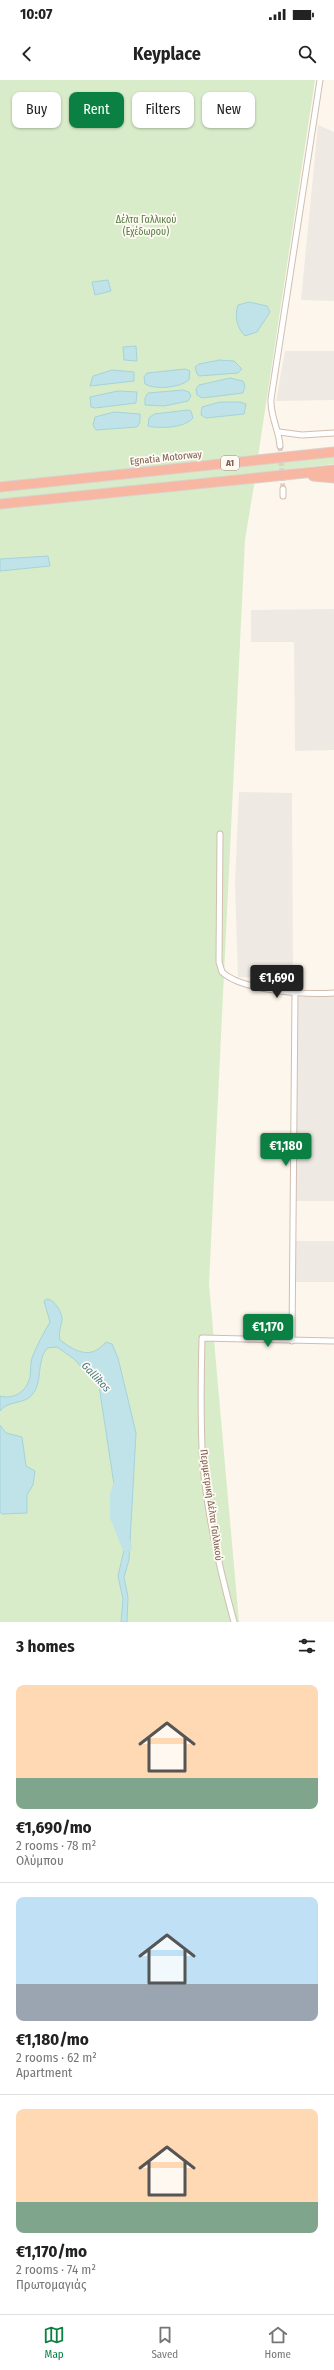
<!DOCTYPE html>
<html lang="en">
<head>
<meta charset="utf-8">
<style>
  :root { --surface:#fff; --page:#f2f2f2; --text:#222; --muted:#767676; --line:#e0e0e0; --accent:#0b8043 }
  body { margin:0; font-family:"Fira Sans Condensed",sans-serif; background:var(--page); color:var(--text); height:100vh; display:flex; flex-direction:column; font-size:15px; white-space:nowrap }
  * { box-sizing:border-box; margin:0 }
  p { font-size:13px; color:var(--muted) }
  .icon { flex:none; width:22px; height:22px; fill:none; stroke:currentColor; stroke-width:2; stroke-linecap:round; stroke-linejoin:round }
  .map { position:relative; height:1542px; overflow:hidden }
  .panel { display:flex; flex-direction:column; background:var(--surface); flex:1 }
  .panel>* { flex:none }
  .top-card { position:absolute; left:12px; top:12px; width:310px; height:36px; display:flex; gap:8px }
  .price { position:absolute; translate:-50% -34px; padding:0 9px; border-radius:4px; background:var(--accent); color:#fff; font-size:13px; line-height:26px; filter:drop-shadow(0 1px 2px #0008) }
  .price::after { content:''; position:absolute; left:50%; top:24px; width:12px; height:9px; margin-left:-6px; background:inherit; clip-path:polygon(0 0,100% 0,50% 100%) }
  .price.selected { background:#222; color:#fff }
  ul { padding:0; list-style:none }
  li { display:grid; align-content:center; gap:8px; height:212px; padding:0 16px }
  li+li { border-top:1px solid var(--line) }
  li span { display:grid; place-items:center; height:124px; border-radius:8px; color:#555 }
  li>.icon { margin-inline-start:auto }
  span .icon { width:72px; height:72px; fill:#fffc; stroke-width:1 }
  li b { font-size:17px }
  h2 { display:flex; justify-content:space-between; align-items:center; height:48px; padding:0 16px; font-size:17px }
  .tag { padding:0 14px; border-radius:8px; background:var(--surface); box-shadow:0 1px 3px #0004; font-size:14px; line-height:36px }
  .tag.selected { background:var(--accent); color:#fff }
  .status { display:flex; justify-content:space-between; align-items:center; height:28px; padding:0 20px; background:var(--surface); direction:ltr }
  .status svg { height:11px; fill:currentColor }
  header { display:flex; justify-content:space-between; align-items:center; height:52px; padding:0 16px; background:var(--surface); font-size:18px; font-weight:700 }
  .tab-bar { display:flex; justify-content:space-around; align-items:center; height:56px; border-top:1px solid var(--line); background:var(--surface); font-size:11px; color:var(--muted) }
  .tab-bar a { display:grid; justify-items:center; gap:2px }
  .tab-bar .selected { color:var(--accent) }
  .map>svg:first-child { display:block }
  .industrial { fill:#efe9e4 }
  .green { fill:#d8ecc9 }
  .water { fill:#bfe3e8; stroke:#a5d3da }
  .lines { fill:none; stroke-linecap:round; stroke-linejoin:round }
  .river { stroke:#bfe3e8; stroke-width:10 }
  .street-tunnel { stroke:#dcd0c4; stroke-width:5; stroke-dasharray:5 2.5; stroke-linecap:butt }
  .street-casing { stroke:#d1beb0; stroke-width:7 }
  .highway-casing { stroke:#dad1cd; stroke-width:11 }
  .street { stroke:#fff; stroke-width:5 }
  .highway { stroke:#f7b7a3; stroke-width:9 }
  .labels { text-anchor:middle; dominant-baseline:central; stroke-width:3.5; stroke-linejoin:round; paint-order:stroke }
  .shield { fill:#fffaf3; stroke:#a28b7f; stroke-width:1 }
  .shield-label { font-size:9px; font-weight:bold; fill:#7a5c4d }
  .park-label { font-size:10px; fill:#537a41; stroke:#fffaf3 }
  .street-label { font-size:10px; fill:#7a5c4d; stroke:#fffaf3 }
  .water-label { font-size:11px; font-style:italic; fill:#437c86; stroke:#fffaf3 }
</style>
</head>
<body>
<div class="status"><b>10:07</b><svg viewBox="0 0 49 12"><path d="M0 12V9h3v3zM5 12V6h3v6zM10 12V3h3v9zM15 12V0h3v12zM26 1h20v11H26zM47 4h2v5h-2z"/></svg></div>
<header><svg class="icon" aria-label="back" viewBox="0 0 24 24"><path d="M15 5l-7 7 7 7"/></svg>Keyplace<svg class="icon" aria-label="search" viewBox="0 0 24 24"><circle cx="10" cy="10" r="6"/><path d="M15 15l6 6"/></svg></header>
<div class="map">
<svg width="334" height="1542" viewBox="0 0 334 1542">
  <rect width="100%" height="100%" fill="#fdf6ec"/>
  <g class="industrial">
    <polygon points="318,45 334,52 334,221 301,220"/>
    <polygon points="285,271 334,271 334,320 276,321"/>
    <polygon points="334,529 334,670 295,671 294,562 251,562 251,530"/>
    <polygon points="239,712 292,713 293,898 238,897 235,804"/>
    <polygon points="334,915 334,1121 296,1121 296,923 299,917"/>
    <rect x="295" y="1161" width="39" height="41"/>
  </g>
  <polygon class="green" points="0,0 315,0 257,383 334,375 334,384 256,393 245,460 209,1204 239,1542 0,1542"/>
  <g class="water">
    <polygon points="108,200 111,211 95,215 92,202"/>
    <path d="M249 222 267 226 270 232 257 252 245 256C237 248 234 236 238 225Z"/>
    <polygon points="136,266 137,281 124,280 123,267"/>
    <polygon points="219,280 234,281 242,289 238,293 199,296 197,294 195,287 199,284"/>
    <path d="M185 289 190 291 189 300C179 308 155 310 145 304L144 297 147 293Z"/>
    <polygon points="112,290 134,292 134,301 90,306 93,296"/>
    <polygon points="230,298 243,301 245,306 243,313 202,318 197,315 196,309 199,305"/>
    <polygon points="183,310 189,312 191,316 188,321 164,326 145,325 145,318 148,313"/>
    <polygon points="118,311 137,312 136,323 95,328 91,327 90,317"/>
    <polygon points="240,322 246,324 244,334 206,338 201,335 202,327 220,322"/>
    <path d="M188 330 191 331 193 338C185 348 160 349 148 346L149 338 154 334Z"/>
    <polygon points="114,332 140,334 140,342 137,347 96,350 93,345 95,337"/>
    <polygon points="48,476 50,486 0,491 0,479"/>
    <path d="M47 1219C52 1220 54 1222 57 1226 68 1243 57 1244 60 1260 76 1272 91 1280 106 1262L112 1264 118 1278 136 1353 129 1480 124 1497 128 1517 127 1542H121L123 1519 118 1496 124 1470 99 1306 74 1279 57 1267 47 1268C36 1282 43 1303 32 1315 23 1325 8 1320 0 1331V1316C14 1320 27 1311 30 1297 31 1290 30 1285 32 1278 37 1265 43 1254 50 1242L44 1221Z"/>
    <polygon points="0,1345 6,1353 22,1357 26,1386 35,1391 33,1405 27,1415 27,1433 2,1434 0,1432"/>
  </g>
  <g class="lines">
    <polyline class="river" points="120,1400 115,1414 115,1437 127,1467"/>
    <polyline class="street-tunnel" points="280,366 283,409"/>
    <defs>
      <g id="street">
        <polyline points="279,352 302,355 334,353"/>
        <path d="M280 366C279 349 270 337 271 319L320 0"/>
        <polyline points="283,416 283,409"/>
        <path d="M220 754 219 882 222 892C242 911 307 915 334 913"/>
        <polyline points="292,1261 295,914"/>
        <path d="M234 1542C220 1491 208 1439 203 1386 200 1344 201 1300 202 1258L334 1261"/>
      </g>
      <g id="highway">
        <polyline points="313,396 334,398"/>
        <polyline points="0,407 334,372"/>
        <polyline points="0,424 334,390"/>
      </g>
    </defs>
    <use href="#street" class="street-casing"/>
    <use href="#highway" class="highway-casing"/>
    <use href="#street" class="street"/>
    <use href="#highway" class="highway"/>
  </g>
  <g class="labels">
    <rect class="shield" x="221" y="376" width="18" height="14" rx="3"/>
    <g class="shield-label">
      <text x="230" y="383">Α1</text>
    </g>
    <g class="park-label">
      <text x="146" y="140">Δέλτα Γαλλικού<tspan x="146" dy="12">(Εχέδωρου)</tspan></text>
    </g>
    <g class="street-label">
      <text transform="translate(166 378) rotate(-6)">Egnatia Motorway</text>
      <text transform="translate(211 1425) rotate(82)">Περιμετρική Δέλτα Γαλλικού</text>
    </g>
    <g class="water-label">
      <text transform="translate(96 1297) rotate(47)">Gallikos</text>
    </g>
  </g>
</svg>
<b class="price selected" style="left:277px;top:919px">€1,690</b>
<b class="price" style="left:286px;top:1087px">€1,180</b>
<b class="price" style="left:268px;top:1268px">€1,170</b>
<div class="top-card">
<a class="tag">Buy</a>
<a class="tag selected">Rent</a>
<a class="tag">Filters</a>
<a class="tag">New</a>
</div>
</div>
<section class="panel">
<h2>3 homes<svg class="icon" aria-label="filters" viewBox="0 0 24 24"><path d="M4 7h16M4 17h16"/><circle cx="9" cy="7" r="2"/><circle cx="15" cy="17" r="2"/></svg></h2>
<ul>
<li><span style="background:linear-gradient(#ffd9b3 75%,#7fa58c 0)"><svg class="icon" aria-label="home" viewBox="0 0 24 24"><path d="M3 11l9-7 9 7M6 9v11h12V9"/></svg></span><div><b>€1,690/mo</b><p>2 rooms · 78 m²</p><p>Ολύμπου</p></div></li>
<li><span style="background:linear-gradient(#bfe0f5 70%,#9aa5b1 0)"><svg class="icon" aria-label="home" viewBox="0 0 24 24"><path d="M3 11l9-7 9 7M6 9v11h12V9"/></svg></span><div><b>€1,180/mo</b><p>2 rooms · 62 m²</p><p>Apartment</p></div></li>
<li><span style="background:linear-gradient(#ffd9b3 75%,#7fa58c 0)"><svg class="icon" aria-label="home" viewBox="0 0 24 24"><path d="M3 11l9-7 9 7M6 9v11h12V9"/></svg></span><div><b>€1,170/mo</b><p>2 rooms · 74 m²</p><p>Πρωτομαγιάς</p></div></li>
</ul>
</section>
<nav class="tab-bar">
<a class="selected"><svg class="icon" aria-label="map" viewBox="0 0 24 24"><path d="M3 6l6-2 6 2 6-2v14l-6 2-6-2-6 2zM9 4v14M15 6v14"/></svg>Map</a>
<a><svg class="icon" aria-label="saved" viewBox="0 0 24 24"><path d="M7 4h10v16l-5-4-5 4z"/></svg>Saved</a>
<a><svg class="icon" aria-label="home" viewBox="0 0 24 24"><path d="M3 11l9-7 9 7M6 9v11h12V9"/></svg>Home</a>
</nav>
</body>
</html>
